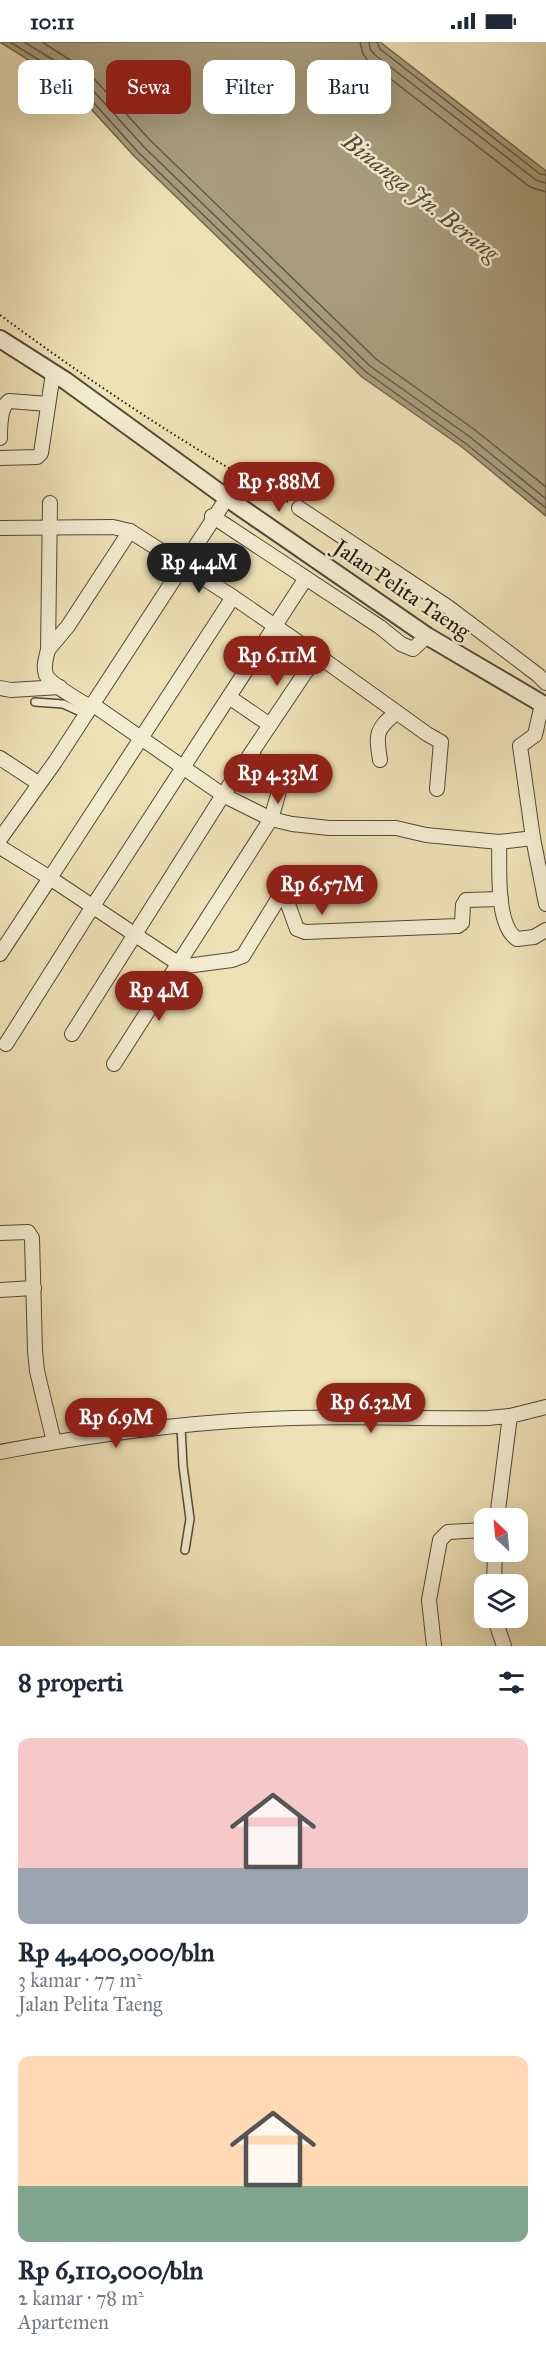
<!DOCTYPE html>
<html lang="id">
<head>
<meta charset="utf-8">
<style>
  :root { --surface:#fff; --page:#f2f2f3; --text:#1f2937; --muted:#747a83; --accent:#8f2418 }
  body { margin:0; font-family:"IM FELL Great Primer",serif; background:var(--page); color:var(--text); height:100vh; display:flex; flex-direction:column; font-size:22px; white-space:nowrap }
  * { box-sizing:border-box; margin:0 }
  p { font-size:20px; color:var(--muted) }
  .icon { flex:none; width:33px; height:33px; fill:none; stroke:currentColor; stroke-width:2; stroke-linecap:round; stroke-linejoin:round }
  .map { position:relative; height:1604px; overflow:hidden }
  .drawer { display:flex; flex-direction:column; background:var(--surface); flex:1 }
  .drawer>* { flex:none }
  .banner { position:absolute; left:18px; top:18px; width:510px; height:54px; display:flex; gap:12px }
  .needle { width:39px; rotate:334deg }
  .controls { position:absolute; left:474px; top:1466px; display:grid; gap:12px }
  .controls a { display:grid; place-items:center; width:54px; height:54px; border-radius:12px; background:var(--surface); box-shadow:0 6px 24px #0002; font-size:30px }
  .price { position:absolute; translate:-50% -51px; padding:0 14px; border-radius:21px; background:var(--accent); color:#fff; font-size:20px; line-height:39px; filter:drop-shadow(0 2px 3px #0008) }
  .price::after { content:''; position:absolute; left:50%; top:36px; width:18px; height:14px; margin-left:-9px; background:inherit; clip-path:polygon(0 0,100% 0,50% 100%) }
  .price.current { background:#222; color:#fff }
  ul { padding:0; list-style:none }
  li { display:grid; align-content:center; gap:12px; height:318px; padding:0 18px }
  li span { display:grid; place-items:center; height:186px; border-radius:12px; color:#555 }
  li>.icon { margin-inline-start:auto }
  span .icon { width:108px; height:108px; fill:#fffc; stroke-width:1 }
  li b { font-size:26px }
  h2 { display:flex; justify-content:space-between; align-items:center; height:72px; padding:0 18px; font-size:26px }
  .tag { padding:0 21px; border-radius:12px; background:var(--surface); box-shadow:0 6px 24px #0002; font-size:21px; line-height:54px }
  .tag.current { background:var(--accent); color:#fff }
  .status { display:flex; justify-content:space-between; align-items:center; height:42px; padding:0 30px; background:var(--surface); direction:ltr }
  .status svg { height:16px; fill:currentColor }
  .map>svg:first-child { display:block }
  .water { fill:#a89c7c; stroke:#71664f; stroke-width:1.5 }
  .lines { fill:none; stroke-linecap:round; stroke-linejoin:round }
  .shore { stroke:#645944; stroke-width:1.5 }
  .service-casing { stroke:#534936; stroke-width:10 }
  .minor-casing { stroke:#534936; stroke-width:16 }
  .tertiary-casing { stroke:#534936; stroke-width:20 }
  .path { stroke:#1f160b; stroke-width:2; stroke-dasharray:1.5 3; stroke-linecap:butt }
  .service { stroke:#f4ecd0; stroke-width:7 }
  .minor { stroke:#f4ecd0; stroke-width:14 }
  .tertiary { stroke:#f4ecd0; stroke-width:16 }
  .labels { text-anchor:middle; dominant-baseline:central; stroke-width:5; stroke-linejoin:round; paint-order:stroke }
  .street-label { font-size:22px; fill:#1f160b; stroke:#f4ecd0 }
  .water-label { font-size:24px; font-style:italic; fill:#564c38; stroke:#f4ecd0 }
</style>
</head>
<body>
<div class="status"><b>10:11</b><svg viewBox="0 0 49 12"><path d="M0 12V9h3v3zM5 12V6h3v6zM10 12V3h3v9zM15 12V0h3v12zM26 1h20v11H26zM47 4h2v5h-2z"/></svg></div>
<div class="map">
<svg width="546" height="1604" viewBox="0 0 546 1604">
  <rect width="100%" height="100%" fill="#eee1b6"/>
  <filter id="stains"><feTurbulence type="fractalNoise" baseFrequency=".00333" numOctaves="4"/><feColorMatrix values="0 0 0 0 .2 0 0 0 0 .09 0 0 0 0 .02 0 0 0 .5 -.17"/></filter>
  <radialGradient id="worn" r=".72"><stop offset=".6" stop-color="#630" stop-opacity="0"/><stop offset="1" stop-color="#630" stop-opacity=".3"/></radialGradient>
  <polygon class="water" points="0,0 380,0 546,129 546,474 462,405 362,335 134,114 70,44"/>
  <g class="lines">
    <g class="shore">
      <polyline points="10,0 75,40 138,110 366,330 465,401 546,466"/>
      <polyline points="24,0 80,34 144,105 370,324 470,395 546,457"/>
      <polyline points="42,0 86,28 150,98 376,317 475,388 546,445"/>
      <polyline points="360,0 363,12 370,21 530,145 546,150"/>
      <polyline points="369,0 370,7 375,13 536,138 546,141"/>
      <polyline points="377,0 380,7 540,132 546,133"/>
    </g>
    <defs>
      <g id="service">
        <polyline points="35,660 63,662 85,672"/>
        <polyline points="181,1385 183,1424 190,1477 185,1508"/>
      </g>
      <g id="minor">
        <path d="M0 396C0 384 0 365 9 359L48 362"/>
        <polyline points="0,416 37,415 41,411 53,331"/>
        <path d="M50 461 48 608C46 616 43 624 46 633 51 643 79 658 90 665"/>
        <polyline points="299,466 448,565 538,633 546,641"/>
        <polyline points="212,474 380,585 401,602 413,607 427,594"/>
        <polyline points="0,486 113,485 130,489 233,555 317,613 223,753 271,777 292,782 329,786 396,786 426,793 499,800 533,796"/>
        <polyline points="233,555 50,836 179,922 186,924 232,918 243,914 278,857 285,854 297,887 305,890 458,884 462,881 463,863 466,858 501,857"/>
        <polyline points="48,608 68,584 130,489"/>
        <polyline points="317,613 427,692 441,700 437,747"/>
        <polyline points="0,646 11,648 60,645"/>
        <polyline points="229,655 270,683"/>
        <polyline points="542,662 535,693 520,704 533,796 546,862"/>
        <polyline points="0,716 38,741"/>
        <path d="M380 718C376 692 375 688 396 671"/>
        <polyline points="282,739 287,733 316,722"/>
        <polyline points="0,797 55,720 227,456"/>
        <path d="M499 800C500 824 495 883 517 897L534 895 546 888"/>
        <polyline points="0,805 50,836 0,912"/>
        <polyline points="72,992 223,753 92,662"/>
        <polyline points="6,1002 93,864 306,536"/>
        <polyline points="114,1022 271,777 282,739 251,713"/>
        <polyline points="0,1191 28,1190 32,1196 35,1309 37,1329 54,1400"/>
        <polyline points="0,1248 34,1246"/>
        <path d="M0 1410C96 1392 195 1379 293 1376 358 1374 423 1377 488 1376L510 1374 546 1365"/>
        <polyline points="497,1476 510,1374"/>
        <polyline points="494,1542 495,1509"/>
        <polyline points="494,1575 504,1604"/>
        <polyline points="434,1604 429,1558 440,1498 448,1490 484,1488"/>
      </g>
      <polyline id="tertiary" points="0,297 66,339 227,456 427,594 546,664"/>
    </defs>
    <use href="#service" class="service-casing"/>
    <use href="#minor" class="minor-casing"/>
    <use href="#tertiary" class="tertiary-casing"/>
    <path class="path" d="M0 273C92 341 188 405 288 460"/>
    <use href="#service" class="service"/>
    <use href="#minor" class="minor"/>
    <use href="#tertiary" class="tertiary"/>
  </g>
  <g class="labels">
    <g class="street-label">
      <text transform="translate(402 547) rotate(34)">Jalan Pelita Taeng</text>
    </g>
    <g class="water-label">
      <text transform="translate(421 155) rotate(38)">Binanga Jn. Berang</text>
    </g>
  </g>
  <rect width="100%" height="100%" filter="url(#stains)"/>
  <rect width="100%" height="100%" fill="url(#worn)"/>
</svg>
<div class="controls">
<a><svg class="needle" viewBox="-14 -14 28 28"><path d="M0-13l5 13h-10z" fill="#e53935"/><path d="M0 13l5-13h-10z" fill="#747a83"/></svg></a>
<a><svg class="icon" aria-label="layers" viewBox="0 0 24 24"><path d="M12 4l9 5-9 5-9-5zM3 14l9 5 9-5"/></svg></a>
</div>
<b class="price" style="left:279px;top:471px">Rp 5.88M</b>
<b class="price current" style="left:199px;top:552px">Rp 4.4M</b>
<b class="price" style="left:277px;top:645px">Rp 6.11M</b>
<b class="price" style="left:278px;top:763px">Rp 4.33M</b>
<b class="price" style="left:322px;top:874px">Rp 6.57M</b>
<b class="price" style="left:159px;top:980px">Rp 4M</b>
<b class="price" style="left:371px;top:1392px">Rp 6.32M</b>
<b class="price" style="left:116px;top:1407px">Rp 6.9M</b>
<div class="banner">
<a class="tag">Beli</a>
<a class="tag current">Sewa</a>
<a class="tag">Filter</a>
<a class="tag">Baru</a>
</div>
</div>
<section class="drawer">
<h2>8 properti<svg class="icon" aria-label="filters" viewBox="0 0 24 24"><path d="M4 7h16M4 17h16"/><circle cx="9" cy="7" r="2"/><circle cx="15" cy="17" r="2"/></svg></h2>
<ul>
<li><span style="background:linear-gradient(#f6c9c9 70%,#9aa5b1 0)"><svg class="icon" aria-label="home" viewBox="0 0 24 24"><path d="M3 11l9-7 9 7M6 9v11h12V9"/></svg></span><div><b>Rp 4,400,000/bln</b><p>3 kamar · 77 m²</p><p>Jalan Pelita Taeng</p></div></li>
<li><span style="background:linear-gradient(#ffd9b3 70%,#7fa58c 0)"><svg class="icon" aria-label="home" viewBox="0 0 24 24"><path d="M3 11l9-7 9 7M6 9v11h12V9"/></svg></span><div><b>Rp 6,110,000/bln</b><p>2 kamar · 78 m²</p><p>Apartemen</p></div></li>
</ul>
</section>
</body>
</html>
